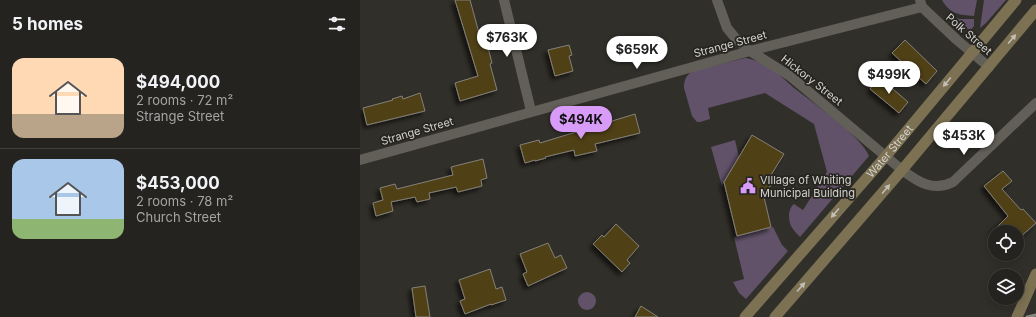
<!DOCTYPE html>
<html lang="en">
<head>
<meta charset="utf-8">
<style>
  :root { --surface:#25231f; --page:#2d2b28; --text:#f1f3f6; --muted:#a3a4a4; --line:#42403d; --accent:#d89bf8 }
  body { margin:0; font-family:Inter,sans-serif; background:var(--page); color:var(--text); height:100vh; display:flex; flex-direction:column; font-size:15px; white-space:nowrap }
  * { box-sizing:border-box; margin:0 }
  p { font-size:13px; color:var(--muted) }
  .icon { flex:none; width:22px; height:22px; fill:none; stroke:currentColor; stroke-width:2; stroke-linecap:round; stroke-linejoin:round }
  .map { position:relative; flex:1; overflow:hidden }
  .details { display:flex; flex-direction:column; background:var(--surface); width:360px }
  .details>* { flex:none }
  .fabs { position:absolute; left:628px; top:225px; display:grid; gap:8px }
  .fabs a { display:grid; place-items:center; width:36px; height:36px; border-radius:50%; background:var(--surface); box-shadow:0 2px 10px #0003,0 0 0 1px var(--line); font-size:20px }
  .price { position:absolute; translate:-50% -34px; padding:0 9px; border-radius:14px; background:#fff; color:#222; font-size:13px; line-height:26px; filter:drop-shadow(0 1px 2px #0008) }
  .price::after { content:''; position:absolute; left:50%; top:24px; width:12px; height:9px; margin-left:-6px; background:inherit; clip-path:polygon(0 0,100% 0,50% 100%) }
  .price.selected { background:var(--accent); color:#111 }
  ul { padding:0; list-style:none }
  li { display:flex; align-items:center; gap:12px; height:100px; padding:0 12px }
  li+li { border-top:1px solid var(--line) }
  li span { display:grid; place-items:center; flex:none; width:112px; height:80px; border-radius:12px; color:#555 }
  li>.icon { margin-inline-start:auto }
  span .icon { width:48px; height:48px; fill:#fffc; stroke-width:1 }
  li b { font-size:17px }
  h2 { display:flex; justify-content:space-between; align-items:center; height:48px; padding:0 12px; font-size:17px }
  main { display:flex; flex:1; min-height:0 }
  .map>svg:first-child { display:block }
  .green { fill:#615269 }
  .building { fill:#504115; stroke:#83807a; filter:url(#shadow) }
  .lines { fill:none; stroke-linecap:round; stroke-linejoin:round }
  .minor { stroke:#625f59; stroke-width:10 }
  .secondary { stroke:#7c7152; stroke-width:11 }
  .rail { stroke:#888782; stroke-width:3 }
  .oneway { fill:#c2bfb6 }
  .labels { text-anchor:middle; dominant-baseline:central; stroke-width:3.5; stroke-linejoin:round; paint-order:stroke }
  .street-label { font-size:11px; fill:#d4d3cf; stroke:#272520 }
  .poi-label { font-size:11px; fill:#d4d3cf; stroke:#272520; text-anchor:start }
</style>
</head>
<body>
<main>
<section class="details">
<h2>5 homes<svg class="icon" aria-label="filters" viewBox="0 0 24 24"><path d="M4 7h16M4 17h16"/><circle cx="9" cy="7" r="2"/><circle cx="15" cy="17" r="2"/></svg></h2>
<ul>
<li><span style="background:linear-gradient(#ffd9b3 70%,#b9a48a 0)"><svg class="icon" aria-label="home" viewBox="0 0 24 24"><path d="M3 11l9-7 9 7M6 9v11h12V9"/></svg></span><div><b>$494,000</b><p>2 rooms · 72 m²</p><p>Strange Street</p></div></li>
<li><span style="background:linear-gradient(#a9c7e8 75%,#8fb573 0)"><svg class="icon" aria-label="home" viewBox="0 0 24 24"><path d="M3 11l9-7 9 7M6 9v11h12V9"/></svg></span><div><b>$453,000</b><p>2 rooms · 78 m²</p><p>Church Street</p></div></li>
</ul>
</section>
<div class="map">
<svg width="676" height="317" viewBox="0 0 676 317">
  <defs>
    <filter id="shadow"><feDropShadow dx="-3.5" dy="3.5" stdDeviation="2" flood-color="#0009"/></filter>
  </defs>
  <rect width="100%" height="100%" fill="#312f29"/>
  <g class="green">
    <path d="M582 0H617L614 16C599 15 590 14 582 0Z"/>
    <polygon points="624,0 646,0 626,23 620,28"/>
    <polygon points="591,17 600,19 614,19 614,26 611,30 603,28"/>
    <path d="M385 58C393 59 400 62 408 66 417 72 426 81 434 88 452 102 502 137 509 156L440 237C438 235 435 232 433 229 428 223 427 209 434 204L443 210 467 172 454 124 405 93 348 108 350 119 340 122H337L332 116 324 88C324 80 326 75 333 71Z"/>
    <polygon points="375,140 379,157 362,186 351,147"/>
    <polygon points="413,227 422,245 428,251 386,299 379,293 373,282 384,279 374,237"/>
    <circle cx="227" cy="301" r="9"/>
  </g>
  <g class="building">
    <polygon points="95,0 110,0 119,33 124,32 132,63 130,64 137,90 100,101 95,83 118,76"/>
    <polygon points="545,40 577,71 566,84 532,53"/>
    <polygon points="209,45 212,55 209,56 213,71 195,76 188,50"/>
    <polygon points="519,77 548,102 539,113 510,89"/>
    <polygon points="60,93 65,111 7,125 3,108 33,100 32,99 42,96 43,99"/>
    <polygon points="275,114 280,133 235,144 237,151 215,156 214,150 185,157 186,158 175,161 175,160 165,163 160,145 179,140 180,143"/>
    <polygon points="392,135 424,154 411,175 415,178 404,197 411,227 377,236 364,182"/>
    <polygon points="123,159 127,178 121,180 122,186 98,192 96,187 69,193 70,199 57,202 55,197 31,202 33,211 16,216 13,203 23,200 20,188 35,184 37,189 93,175 91,167"/>
    <polygon points="643,171 652,181 642,189 661,210 663,209 676,223 657,240 657,232 632,232 648,216 624,186"/>
    <polygon points="256,224 279,246 267,260 270,263 262,272 233,244 242,235 244,237"/>
    <polygon points="188,243 195,258 201,255 207,268 168,286 163,274 167,272 160,254"/>
    <polygon points="130,269 136,289 142,287 146,300 131,305 131,304 105,314 100,301 105,299 99,280"/>
    <polygon points="65,286 70,317 56,317 52,288"/>
    <polygon points="281,306 298,317 275,317"/>
  </g>
  <g class="lines">
    <g class="minor">
      <polyline points="144,0 171,111"/>
      <path d="M357 0 367 28 377 40 390 51 430 76 542 170C558 182 573 192 593 182L676 103"/>
      <polyline points="560,0 562,7 597,40 629,67"/>
      <polyline points="0,160 390,51 562,7"/>
    </g>
    <g class="secondary">
      <path id="s1" d="M385 317 526 156 656 0"/>
      <polyline points="415,317 542,170 676,10"/>
      <polyline points="657,317 676,274"/>
    </g>
    <polyline class="rail" points="667,317 676,315"/>
  </g>
  <defs><path id="oneway-solid" d="M-6-.8H1V-3.2L6.5 0L1 3.2V.8H-6Z"/></defs>
  <g class="oneway">
    <use href="#oneway-solid" transform="translate(652 39) rotate(-50)"/>
    <use href="#oneway-solid" transform="translate(587 82) rotate(130)"/>
    <use href="#oneway-solid" transform="translate(526 189) rotate(-49)"/>
    <use href="#oneway-solid" transform="translate(475 213) rotate(131)"/>
    <use href="#oneway-solid" transform="translate(441 287) rotate(-49)"/>
  </g>
  <defs>
    <symbol id="civic-bare" viewBox="-9 -9 18 18"><path d="M-.6-6.5H3V-4.5H.6V-3L4-1V1h2V6H-6V1h2V-1L-.6-3ZM-1.2 2.5V6h2.4V2.5Z" fill="#d89bf8" stroke="#272520" stroke-width="2.5" paint-order="stroke"/></symbol>
  </defs>
  <g fill-rule="evenodd">
    <use href="#civic-bare" x="377" y="175" width="22" height="22"/>
  </g>
  <g class="labels">
    <g class="street-label">
      <text transform="translate(609 34) rotate(41)">Polk Street</text>
      <text transform="translate(370 44) rotate(-15)">Strange Street</text>
      <text transform="translate(452 80) rotate(38)">Hickory Street</text>
      <text transform="translate(57 131) rotate(-16)">Strange Street</text>
      <text stroke="none"><textPath href="#s1" startOffset="220">Water Street</textPath></text>
    </g>
    <g class="poi-label">
      <text x="400" y="180">VIllage of Whiting<tspan x="400" dy="13">Municipal Building</tspan></text>
    </g>
  </g>
</svg>
<div class="fabs">
<a><svg class="icon" aria-label="locate" viewBox="0 0 24 24"><circle cx="12" cy="12" r="6"/><path d="M12 2v4M12 18v4M2 12h4M18 12h4"/></svg></a>
<a><svg class="icon" aria-label="layers" viewBox="0 0 24 24"><path d="M12 4l9 5-9 5-9-5zM3 14l9 5 9-5"/></svg></a>
</div>
<b class="price" style="left:147px;top:58px">$763K</b>
<b class="price" style="left:277px;top:70px">$659K</b>
<b class="price" style="left:529px;top:95px">$499K</b>
<b class="price selected" style="left:221px;top:140px">$494K</b>
<b class="price" style="left:604px;top:156px">$453K</b>
</div>
</main>
</body>
</html>
